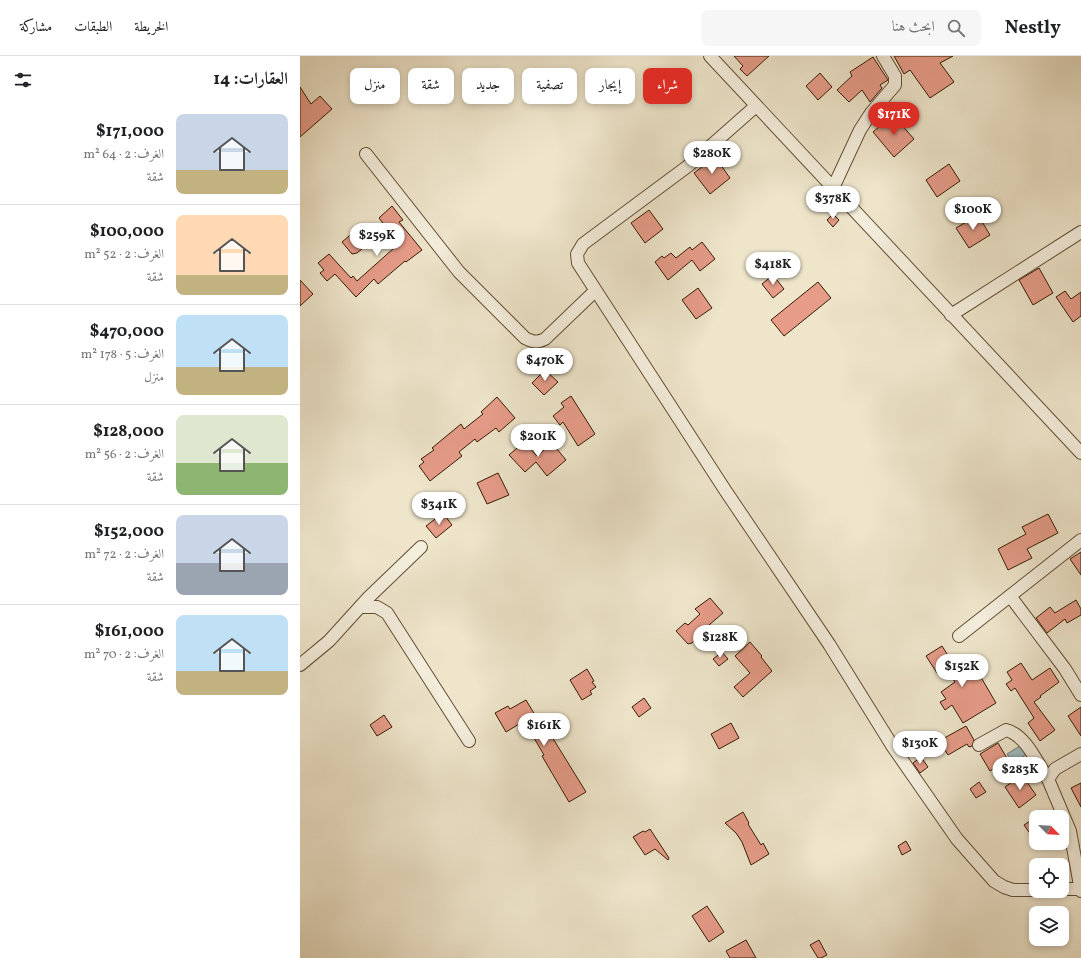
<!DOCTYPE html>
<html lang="ar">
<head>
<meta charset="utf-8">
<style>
  :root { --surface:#fff; --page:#f6f6f6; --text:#202124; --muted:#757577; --line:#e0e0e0; --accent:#d93025 }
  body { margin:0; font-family:Vollkorn,Amiri,serif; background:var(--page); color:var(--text); direction:rtl; height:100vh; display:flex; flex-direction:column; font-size:15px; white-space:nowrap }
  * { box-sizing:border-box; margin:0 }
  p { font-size:13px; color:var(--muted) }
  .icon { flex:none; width:22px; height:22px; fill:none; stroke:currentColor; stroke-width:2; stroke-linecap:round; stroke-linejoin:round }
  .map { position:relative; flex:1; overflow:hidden; direction:ltr }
  .drawer { display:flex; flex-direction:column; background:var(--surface); width:300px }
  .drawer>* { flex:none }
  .banner { position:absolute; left:12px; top:12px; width:380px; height:36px; direction:rtl; display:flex; gap:8px }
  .needle { width:26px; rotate:114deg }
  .controls { position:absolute; left:729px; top:754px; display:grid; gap:8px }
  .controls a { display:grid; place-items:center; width:40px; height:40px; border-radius:8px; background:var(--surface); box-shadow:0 2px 6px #0003; font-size:20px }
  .price { position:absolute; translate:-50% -34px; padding:0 9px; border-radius:14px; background:#fff; color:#222; font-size:13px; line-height:26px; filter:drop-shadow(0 1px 2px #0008) }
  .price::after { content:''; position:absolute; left:50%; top:24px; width:12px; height:9px; margin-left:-6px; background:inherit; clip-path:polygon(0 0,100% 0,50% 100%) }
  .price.current { background:var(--accent); color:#fff }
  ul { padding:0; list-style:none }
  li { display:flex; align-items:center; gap:12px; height:100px; padding:0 12px }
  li+li { border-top:1px solid var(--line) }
  li span { display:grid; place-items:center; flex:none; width:112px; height:80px; border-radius:8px; color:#555 }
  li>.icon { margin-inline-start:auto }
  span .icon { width:48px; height:48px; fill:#fffc; stroke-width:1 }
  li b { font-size:17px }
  h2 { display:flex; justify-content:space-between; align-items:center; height:48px; padding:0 12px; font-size:17px }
  .tag { padding:0 14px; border-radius:8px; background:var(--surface); box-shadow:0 2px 6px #0003; font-size:14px; line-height:36px }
  .tag.current { background:var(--accent); color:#fff }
  header { display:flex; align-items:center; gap:24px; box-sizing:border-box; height:56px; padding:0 20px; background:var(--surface); border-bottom:1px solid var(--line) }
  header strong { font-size:19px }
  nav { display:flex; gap:22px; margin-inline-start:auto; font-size:14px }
  .search { width:280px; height:36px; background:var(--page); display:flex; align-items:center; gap:10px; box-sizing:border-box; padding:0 14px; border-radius:8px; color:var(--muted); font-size:15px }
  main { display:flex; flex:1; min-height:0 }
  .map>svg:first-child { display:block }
  .water { fill:#9fbcc3; stroke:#757c76 }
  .building { fill:#e69c89; stroke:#361c02 }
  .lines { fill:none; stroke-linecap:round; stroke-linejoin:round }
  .minor-casing { stroke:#644e34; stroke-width:14 }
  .minor { stroke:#f4eedd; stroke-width:12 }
</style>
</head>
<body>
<header>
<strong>Nestly</strong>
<div class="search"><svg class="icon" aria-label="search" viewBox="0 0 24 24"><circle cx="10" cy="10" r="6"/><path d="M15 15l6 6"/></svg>ابحث هنا</div>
<nav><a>الخريطة</a><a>الطبقات</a><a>مشاركة</a></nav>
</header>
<main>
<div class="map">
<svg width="781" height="902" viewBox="0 0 781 902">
  <rect width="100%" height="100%" fill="#eee5cb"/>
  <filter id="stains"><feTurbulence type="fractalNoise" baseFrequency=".005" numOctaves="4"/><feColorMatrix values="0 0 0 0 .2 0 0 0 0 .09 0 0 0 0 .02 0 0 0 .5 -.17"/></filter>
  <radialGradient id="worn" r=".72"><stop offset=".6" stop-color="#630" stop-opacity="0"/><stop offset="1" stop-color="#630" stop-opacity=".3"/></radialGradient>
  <polygon class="water" points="723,688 729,697 706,711 705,709 712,705 707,698"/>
  <g class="building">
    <polygon points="434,0 469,0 447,20 440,13 443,10"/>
    <polygon points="594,0 653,0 640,7 654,26 630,42 610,14 604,18"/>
    <polygon points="573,1 588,24 580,29 582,32 570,46 562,34 549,46 537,34 552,20 550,16"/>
    <polygon points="520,17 532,31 518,44 506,30"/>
    <polygon points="0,31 11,48 20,40 32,53 0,81"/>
    <polygon points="593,59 614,83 594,101 573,76"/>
    <polygon points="415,101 430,122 410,138 394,117"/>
    <polygon points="649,108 660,125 637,141 626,124"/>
    <polygon points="92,150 103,164 99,166 122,194 106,206 105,205 78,228 74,223 56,241 35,218 27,225 20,217 24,214 18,207 29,198 51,222 53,220 57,225 94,192 92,189 97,185 79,162"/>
    <polygon points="349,154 363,173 345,187 331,167"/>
    <polygon points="533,158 539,164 533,171 527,164"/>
    <polygon points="678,159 690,179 669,192 656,172"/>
    <polygon points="61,170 73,184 57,197 52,198 42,186"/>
    <polygon points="402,186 415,203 400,215 392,204 368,224 355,206 362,200 364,202 371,197 376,202 390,191 392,194"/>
    <polygon points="739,212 753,237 733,249 719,224"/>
    <polygon points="473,219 484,233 473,242 462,228"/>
    <polygon points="0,224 13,238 0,250"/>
    <polygon points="518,226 531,242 484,280 471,264"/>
    <polygon points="398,232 412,252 396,263 382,244"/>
    <polygon points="765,235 771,243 781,236 781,260 773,266 756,241"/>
    <polygon points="245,314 258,326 244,339 232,327"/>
    <polygon points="271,340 295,378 278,390 263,366 260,369 253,360 264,351 261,347"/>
    <polygon points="197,341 215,362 199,376 196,372 177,386 175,383 159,396 162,400 130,425 119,410 124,406 121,403 134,394 132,392 161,368 164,373 183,358 181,356"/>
    <polygon points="224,386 237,400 252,387 266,404 247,420 236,406 225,416 209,399"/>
    <polygon points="198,417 209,439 187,448 177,427"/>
    <polygon points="143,457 152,469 136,482 126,470"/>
    <polygon points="748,458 758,477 727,493 732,502 708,514 698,493 726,478 722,471"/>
    <polygon points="781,496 781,519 770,503"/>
    <polygon points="410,542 423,557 395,581 396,583 392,587 388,588 376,575 385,567 388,569 400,558 395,553"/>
    <polygon points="776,544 781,553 781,559 767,567 765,563 747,577 736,562 750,551 755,557"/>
    <polygon points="450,586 462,600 461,601 472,615 443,641 434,631 450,617 435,600"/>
    <polygon points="642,590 656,612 659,611 664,618 675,611 696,647 663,667 652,649 645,654 640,646 646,643 641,636 655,626 645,612 637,617 626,600"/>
    <polygon points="422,596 428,603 419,610 413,603"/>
    <polygon points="721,607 732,624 750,612 759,626 740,640 741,641 734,646 755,674 740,685 728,667 734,662 715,632 711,635 706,628 712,624 707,616"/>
    <polygon points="287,613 294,625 292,626 296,631 290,635 292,638 282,644 270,624"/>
    <polygon points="344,642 351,652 339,661 332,651"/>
    <polygon points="226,644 238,664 241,663 286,736 269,746 242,700 244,699 224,665 206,676 195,657 208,650 210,653"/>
    <polygon points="781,651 781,680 768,660"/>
    <polygon points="84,659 92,671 77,680 70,669"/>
    <polygon points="431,667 439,682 419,693 411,678"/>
    <polygon points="666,670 674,684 672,690 669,691 667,688 648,699 639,685"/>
    <polygon points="698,687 708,704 690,715 680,698"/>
    <polygon points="621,701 628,711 620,717 613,707"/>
    <polygon points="722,719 736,739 719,752 705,731"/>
    <polygon points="679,726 686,736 676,742 670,733"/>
    <polygon points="781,727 781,751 771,732"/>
    <polygon points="443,756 449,767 448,768 461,789 463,787 469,798 451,809 442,786 436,777 425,767"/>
    <polygon points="736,761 736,786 724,769"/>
    <polygon points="350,773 369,802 368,804 355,793 345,799 333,781 343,775 345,776"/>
    <polygon points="606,785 611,794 602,799 598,790"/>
    <polygon points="407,850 424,876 409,886 392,860"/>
    <polygon points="446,884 456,902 430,902 426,895"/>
    <polygon points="519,884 527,899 521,902 518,902 510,889"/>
  </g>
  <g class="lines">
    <defs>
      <g id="minor">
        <polyline points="410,0 781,397"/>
        <polyline points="456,50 388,110 283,188 277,198 278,207 425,434 529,588 593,691 657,783 694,825 704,831 713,834 736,834"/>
        <path d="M66 98 159 216 225 282C233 286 237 287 245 283L295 235"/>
        <polyline points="533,132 560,74 571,57 595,29 595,20 583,0"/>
        <polyline points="651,259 781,176"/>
        <polyline points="710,540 765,613 781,639"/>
        <polyline points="60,551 77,551 87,557 169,685"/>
        <polyline points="659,580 781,484"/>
        <polyline points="0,609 29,585 68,542 121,491"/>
        <path d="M679 689 706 674C726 679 737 707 748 723"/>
        <polyline points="781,698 755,713 748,723 770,775 781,835"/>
        <polyline points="762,833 780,833"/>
      </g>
    </defs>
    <use href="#minor" class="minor-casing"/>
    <use href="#minor" class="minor"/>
  </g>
  <rect width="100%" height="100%" filter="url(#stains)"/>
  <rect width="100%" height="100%" fill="url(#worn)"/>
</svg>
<div class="controls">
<a><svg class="needle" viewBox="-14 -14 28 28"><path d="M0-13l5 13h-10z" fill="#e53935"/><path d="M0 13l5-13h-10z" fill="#757577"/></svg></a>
<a><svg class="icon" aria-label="locate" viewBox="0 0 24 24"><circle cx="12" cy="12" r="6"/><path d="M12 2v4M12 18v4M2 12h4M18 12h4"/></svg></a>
<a><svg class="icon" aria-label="layers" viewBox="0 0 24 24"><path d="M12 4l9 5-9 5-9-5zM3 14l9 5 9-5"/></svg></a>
</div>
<b class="price current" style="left:594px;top:80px">$171K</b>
<b class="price" style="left:412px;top:119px">$280K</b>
<b class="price" style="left:533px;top:164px">$378K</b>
<b class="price" style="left:673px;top:175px">$100K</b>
<b class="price" style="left:77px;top:201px">$259K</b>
<b class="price" style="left:473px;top:230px">$418K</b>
<b class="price" style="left:245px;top:326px">$470K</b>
<b class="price" style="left:238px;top:402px">$201K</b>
<b class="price" style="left:139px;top:470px">$341K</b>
<b class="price" style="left:420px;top:603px">$128K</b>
<b class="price" style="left:662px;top:632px">$152K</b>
<b class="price" style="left:244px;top:691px">$161K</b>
<b class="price" style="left:620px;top:709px">$130K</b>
<b class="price" style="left:720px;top:735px">$283K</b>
<div class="banner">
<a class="tag current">شراء</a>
<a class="tag">إيجار</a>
<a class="tag">تصفية</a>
<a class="tag">جديد</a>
<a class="tag">شقة</a>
<a class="tag">منزل</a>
</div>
</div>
<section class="drawer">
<h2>العقارات: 14<svg class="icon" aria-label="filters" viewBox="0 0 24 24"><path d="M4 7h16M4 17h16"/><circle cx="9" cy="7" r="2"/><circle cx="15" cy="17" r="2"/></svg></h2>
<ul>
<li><span style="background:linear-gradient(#c9d6e8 70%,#c2b280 0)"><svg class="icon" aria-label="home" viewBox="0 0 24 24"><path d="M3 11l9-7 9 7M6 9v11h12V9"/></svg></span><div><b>$171,000</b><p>الغرف: 2 · 64 m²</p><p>شقة</p></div></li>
<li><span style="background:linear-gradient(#ffd9b3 75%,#c2b280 0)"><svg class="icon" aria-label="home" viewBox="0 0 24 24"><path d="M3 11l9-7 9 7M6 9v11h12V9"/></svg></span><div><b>$100,000</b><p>الغرف: 2 · 52 m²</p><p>شقة</p></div></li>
<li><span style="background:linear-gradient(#bfe0f5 65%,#c2b280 0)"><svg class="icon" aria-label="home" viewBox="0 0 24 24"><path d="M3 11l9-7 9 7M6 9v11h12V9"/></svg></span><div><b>$470,000</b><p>الغرف: 5 · 178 m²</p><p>منزل</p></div></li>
<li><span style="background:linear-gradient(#dfe7d0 60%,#8fb573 0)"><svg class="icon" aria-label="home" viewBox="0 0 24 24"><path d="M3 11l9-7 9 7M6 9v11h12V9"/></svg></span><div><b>$128,000</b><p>الغرف: 2 · 56 m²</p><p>شقة</p></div></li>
<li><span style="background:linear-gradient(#c9d6e8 60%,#9aa5b1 0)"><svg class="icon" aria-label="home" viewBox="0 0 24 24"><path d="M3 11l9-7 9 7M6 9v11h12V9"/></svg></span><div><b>$152,000</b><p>الغرف: 2 · 72 m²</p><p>شقة</p></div></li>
<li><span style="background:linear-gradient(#bfe0f5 70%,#c2b280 0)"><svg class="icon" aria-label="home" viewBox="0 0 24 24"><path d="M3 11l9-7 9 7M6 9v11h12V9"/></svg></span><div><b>$161,000</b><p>الغرف: 2 · 70 m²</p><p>شقة</p></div></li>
</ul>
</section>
</main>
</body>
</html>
